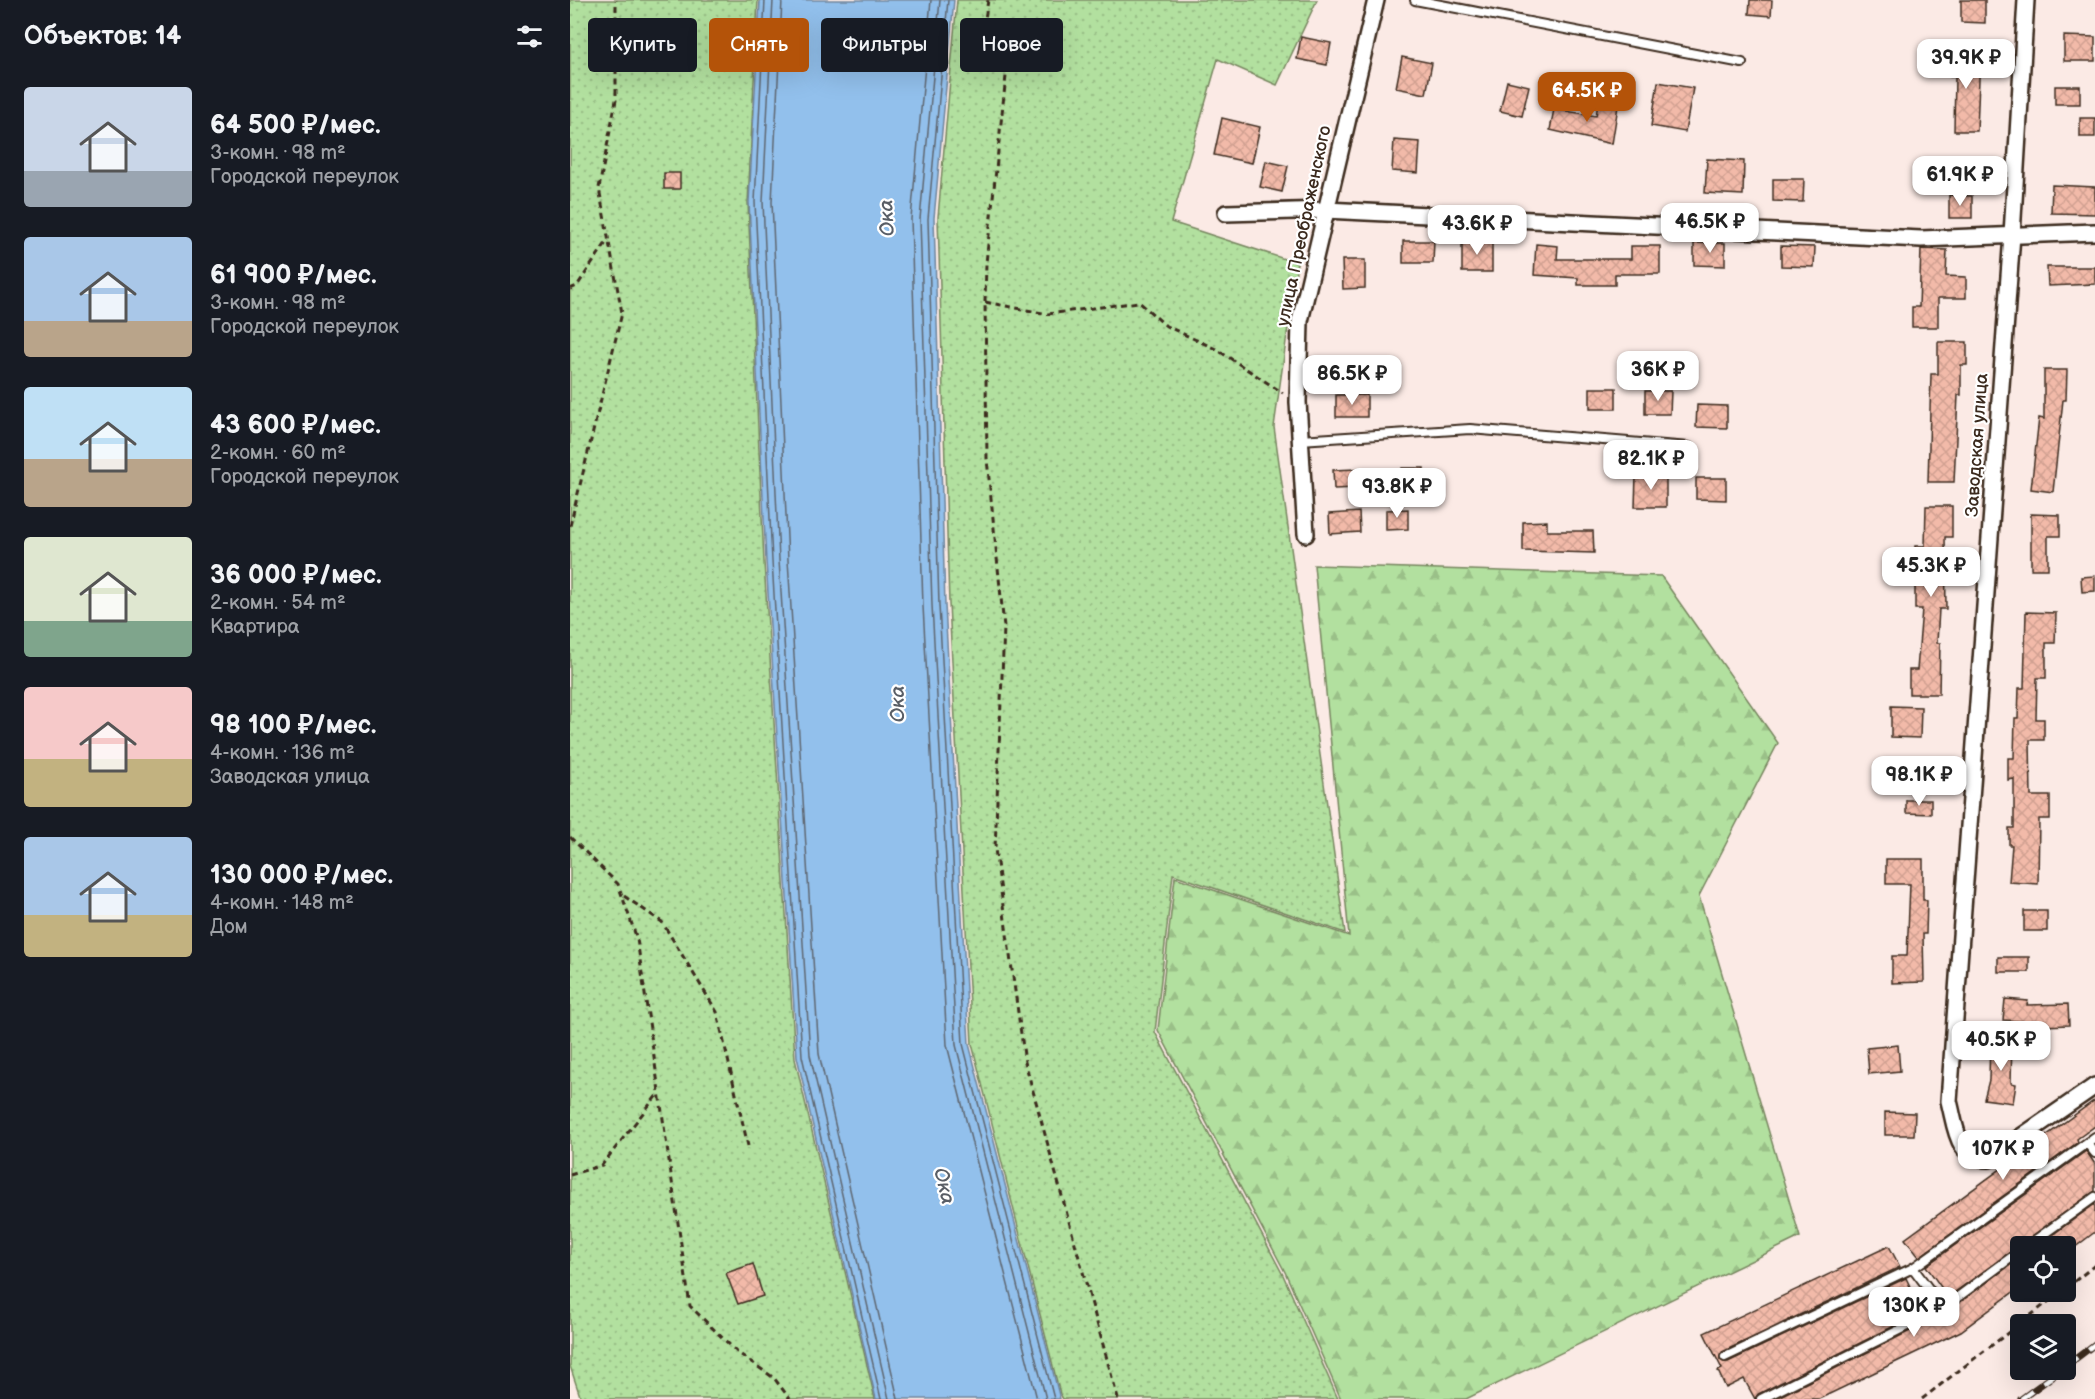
<!DOCTYPE html>
<html lang="ru">
<head>
<meta charset="utf-8">
<style>
  :root { --surface:#171b24; --page:#242831; --text:#f1f3f6; --muted:#9ea1a6; --accent:#b45309 }
  body { margin:0; font-family:"Balsamiq Sans",sans-serif; background:var(--page); color:var(--text); height:100vh; display:flex; flex-direction:column; font-size:22px; white-space:nowrap }
  * { box-sizing:border-box; margin:0 }
  p { font-size:20px; color:var(--muted) }
  .icon { flex:none; width:33px; height:33px; fill:none; stroke:currentColor; stroke-width:2; stroke-linecap:round; stroke-linejoin:round }
  .map { position:relative; flex:1; overflow:hidden }
  .details { display:flex; flex-direction:column; background:var(--surface); width:570px }
  .details>* { flex:none }
  .banner { position:absolute; left:18px; top:18px; width:570px; height:54px; display:flex; gap:12px }
  .tools { position:absolute; left:1440px; top:1236px; display:grid; gap:12px }
  .tools a { display:grid; place-items:center; width:66px; height:66px; border-radius:6px; background:var(--surface); box-shadow:0 6px 24px #0002; font-size:30px }
  .price { position:absolute; translate:-50% -51px; padding:0 14px; border-radius:12px; background:#fff; color:#222; font-size:20px; line-height:39px; filter:drop-shadow(0 2px 3px #0008) }
  .price::after { content:''; position:absolute; left:50%; top:36px; width:18px; height:14px; margin-left:-9px; background:inherit; clip-path:polygon(0 0,100% 0,50% 100%) }
  .price.active { background:var(--accent); color:#fff }
  ul { padding:0; list-style:none }
  li { display:flex; align-items:center; gap:18px; height:150px; padding:0 24px }
  li span { display:grid; place-items:center; flex:none; width:168px; height:120px; border-radius:6px; color:#555 }
  li>.icon { margin-inline-start:auto }
  span .icon { width:72px; height:72px; fill:#fffc; stroke-width:1 }
  li b { font-size:26px }
  h2 { display:flex; justify-content:space-between; align-items:center; height:72px; padding:0 24px; font-size:26px }
  .chip { padding:0 21px; border-radius:6px; background:var(--surface); box-shadow:0 6px 24px #0002; font-size:21px; line-height:54px }
  .chip.active { background:var(--accent); color:#fff }
  main { display:flex; flex:1; min-height:0 }
  .map>svg:first-child { display:block }
  .grass { fill:url(#grass-dots); stroke:#76855e; stroke-width:1.5 }
  .forest { fill:url(#forest-firs); stroke:#76855e; stroke-width:1.5 }
  .water { fill:#92c0ec; stroke:#6f849a; stroke-width:1.5 }
  .lines { fill:none; stroke-linecap:round; stroke-linejoin:round }
  .shore { stroke:#5e6670; stroke-width:1.5 }
  .building { fill:url(#building-cross-hatch); stroke:#3b2a1e; stroke-width:1.5 }
  .service-casing { stroke:#3b2a1e; stroke-width:12 }
  .minor-casing { stroke:#3b2a1e; stroke-width:20 }
  .path { stroke:#3b2a1e; stroke-width:3; stroke-dasharray:6 4.5; stroke-linecap:butt }
  .service { stroke:#fff; stroke-width:8 }
  .minor { stroke:#fff; stroke-width:15 }
  .rail-casing { stroke:#3b2a1e; stroke-width:7 }
  .rail { stroke:#fff; stroke-width:4.5; stroke-dasharray:14; stroke-linecap:butt }
  .labels { text-anchor:middle; dominant-baseline:central; stroke-width:4.5; stroke-linejoin:round; paint-order:stroke }
  .street-label { font-size:18px; fill:#3b2a1e; stroke:#fff }
  .water-label { font-size:20px; font-style:italic; fill:#595e66; stroke:#fff }
</style>
</head>
<body>
<main>
<section class="details">
<h2>Объектов: 14<svg class="icon" aria-label="filters" viewBox="0 0 24 24"><path d="M4 7h16M4 17h16"/><circle cx="9" cy="7" r="2"/><circle cx="15" cy="17" r="2"/></svg></h2>
<ul>
<li><span style="background:linear-gradient(#c9d6e8 70%,#9aa5b1 0)"><svg class="icon" aria-label="home" viewBox="0 0 24 24"><path d="M3 11l9-7 9 7M6 9v11h12V9"/></svg></span><div><b>64 500 ₽/мес.</b><p>3-комн. · 98 m²</p><p>Городской переулок</p></div></li>
<li><span style="background:linear-gradient(#a9c7e8 70%,#b9a48a 0)"><svg class="icon" aria-label="home" viewBox="0 0 24 24"><path d="M3 11l9-7 9 7M6 9v11h12V9"/></svg></span><div><b>61 900 ₽/мес.</b><p>3-комн. · 98 m²</p><p>Городской переулок</p></div></li>
<li><span style="background:linear-gradient(#bfe0f5 60%,#b9a48a 0)"><svg class="icon" aria-label="home" viewBox="0 0 24 24"><path d="M3 11l9-7 9 7M6 9v11h12V9"/></svg></span><div><b>43 600 ₽/мес.</b><p>2-комн. · 60 m²</p><p>Городской переулок</p></div></li>
<li><span style="background:linear-gradient(#dfe7d0 70%,#7fa58c 0)"><svg class="icon" aria-label="home" viewBox="0 0 24 24"><path d="M3 11l9-7 9 7M6 9v11h12V9"/></svg></span><div><b>36 000 ₽/мес.</b><p>2-комн. · 54 m²</p><p>Квартира</p></div></li>
<li><span style="background:linear-gradient(#f6c9c9 60%,#c2b280 0)"><svg class="icon" aria-label="home" viewBox="0 0 24 24"><path d="M3 11l9-7 9 7M6 9v11h12V9"/></svg></span><div><b>98 100 ₽/мес.</b><p>4-комн. · 136 m²</p><p>Заводская улица</p></div></li>
<li><span style="background:linear-gradient(#a9c7e8 65%,#c2b280 0)"><svg class="icon" aria-label="home" viewBox="0 0 24 24"><path d="M3 11l9-7 9 7M6 9v11h12V9"/></svg></span><div><b>130 000 ₽/мес.</b><p>4-комн. · 148 m²</p><p>Дом</p></div></li>
</ul>
</section>
<div class="map">
<svg width="1525" height="1399" viewBox="0 0 1525 1399">
  <defs>
    <pattern id="grass-dots" width="8" height="8" patternUnits="userSpaceOnUse" patternTransform="scale(1.5)"><rect width="8" height="8" fill="#b2e09f"/><path d="M2 2h.1M6 6h.1" fill="none" stroke="#9ac088" stroke-width="1.8" stroke-linecap="round"/></pattern>
    <pattern id="forest-firs" width="22" height="20" patternUnits="userSpaceOnUse" patternTransform="scale(1.5)"><rect width="22" height="20" fill="#b2e09f"/><path d="M5 1l3.5 6h-7zM16 11l3.5 6h-7z" fill="#9ac088"/></pattern>
    <pattern id="building-cross-hatch" width="8" height="8" patternUnits="userSpaceOnUse" patternTransform="scale(1.5)"><rect width="8" height="8" fill="#f2baa9"/><path d="M0 0l8 8M0 8l8-8" fill="none" stroke="#d0a091"/></pattern>
  </defs>
  <rect width="100%" height="100%" fill="#fbeae5"/>
  <filter id="ink" filterUnits="userSpaceOnUse"><feTurbulence type="fractalNoise" baseFrequency=".0167" numOctaves="2"/><feDisplacementMap in="SourceGraphic" scale="12" xChannelSelector="R" yChannelSelector="G"/><feConvolveMatrix kernelMatrix="1 2 1 2 8 2 1 2 1" color-interpolation-filters="sRGB"/></filter>
  <g filter="url(#ink)">
    <g class="grass">
      <polygon points="0,0 188,0 178,203 194,562 225,1059 305,1399 11,1399 0,1366"/>
      <polygon points="387,0 747,0 707,85 648,59 601,222 727,263 704,427 775,933 603,874 585,1032 713,1275 768,1399 493,1399 490,1394 402,1044 379,604 368,217"/>
    </g>
    <polygon class="forest" points="744,565 1091,576 1208,743 1129,896 1230,1237 896,1399 771,1399 715,1272 588,1030 605,877 779,936"/>
    <polygon class="water" points="190,0 384,0 364,218 375,605 399,1044 490,1399 306,1399 227,1057 196,561 179,202"/>
    <g class="lines">
      <g class="shore">
        <polyline points="195,0 185,202 202,561 232,1056 311,1399"/>
        <polyline points="203,0 193,202 209,560 240,1055 319,1399"/>
        <polyline points="212,0 202,202 218,560 249,1054 328,1399"/>
        <polyline points="361,0 341,219 353,606 377,1045 467,1399"/>
        <polyline points="370,0 350,219 362,605 386,1045 476,1399"/>
        <polyline points="378,0 358,219 369,605 393,1044 484,1399"/>
      </g>
    </g>
    <g class="building">
      <polygon points="1180,0 1202,0 1201,16 1179,14"/>
      <polygon points="1391,0 1415,0 1415,23 1391,22"/>
      <polygon points="1494,36 1525,37 1525,61 1494,61"/>
      <polygon points="731,37 761,43 757,65 727,59"/>
      <polygon points="1381,53 1410,53 1407,131 1384,131 1385,77 1380,77"/>
      <polygon points="832,57 862,63 856,94 826,88"/>
      <polygon points="937,81 959,86 952,116 930,111"/>
      <polygon points="1088,82 1123,88 1115,132 1081,126"/>
      <rect x="1485" y="86" width="25" height="18"/>
      <polygon points="1028,103 1048,106 1042,144 980,130 984,109 1026,116"/>
      <polygon points="652,118 690,127 682,163 644,155"/>
      <rect x="1510" y="118" width="15" height="19"/>
      <polygon points="824,140 850,142 848,173 822,171"/>
      <polygon points="1137,159 1174,161 1173,195 1135,193"/>
      <polygon points="696,161 718,166 712,192 690,187"/>
      <rect x="94" y="173" width="16" height="16"/>
      <polygon points="1203,179 1234,179 1233,202 1203,201"/>
      <polygon points="1482,185 1525,187 1525,214 1481,213"/>
      <polygon points="1379,195 1402,196 1402,218 1379,218"/>
      <rect x="892" y="240" width="30" height="32"/>
      <polygon points="833,241 864,241 863,263 833,263"/>
      <polygon points="1124,243 1155,243 1155,266 1124,265"/>
      <polygon points="966,244 988,246 987,259 1061,259 1061,246 1090,246 1090,274 1045,274 1045,285 1008,285 1008,278 964,275"/>
      <polygon points="1211,246 1245,247 1244,267 1211,266"/>
      <polygon points="1351,249 1377,250 1376,276 1396,277 1396,298 1368,298 1368,327 1342,327 1342,307 1349,307"/>
      <polygon points="772,260 795,260 795,288 773,289"/>
      <polygon points="1477,267 1525,267 1525,284 1478,286"/>
      <polygon points="1368,342 1397,342 1397,365 1391,365 1391,395 1388,395 1384,482 1358,482 1361,374 1368,374"/>
      <polygon points="1474,370 1497,370 1496,400 1493,400 1483,492 1461,489 1469,418 1474,419"/>
      <rect x="1020" y="388" width="26" height="21"/>
      <polygon points="1075,391 1101,391 1100,414 1075,414"/>
      <rect x="766" y="395" width="31" height="22"/>
      <polygon points="1127,405 1157,406 1157,428 1126,427"/>
      <polygon points="832,468 854,468 854,486 832,487"/>
      <polygon points="786,469 787,488 764,489 763,470"/>
      <polygon points="1066,475 1096,475 1096,507 1065,507"/>
      <polygon points="1126,478 1156,478 1156,500 1126,499"/>
      <polygon points="1356,506 1382,506 1382,537 1375,537 1376,609 1369,609 1367,643 1370,643 1369,694 1339,694 1339,670 1347,670 1352,609 1345,609 1345,546 1355,546"/>
      <polygon points="838,509 838,529 816,530 816,510"/>
      <polygon points="789,512 790,532 760,534 759,514"/>
      <polygon points="1461,514 1490,515 1490,536 1478,536 1478,569 1461,569"/>
      <polygon points="977,521 977,531 1023,531 1024,553 953,551 953,522"/>
      <polygon points="1525,576 1525,591 1512,592 1511,577"/>
      <polygon points="1456,612 1486,613 1485,643 1476,643 1476,678 1467,678 1466,719 1474,719 1474,740 1460,740 1461,796 1480,796 1480,819 1469,819 1468,884 1439,882 1442,845 1439,845 1439,828 1444,828 1444,779 1438,780 1438,758 1444,758 1445,718 1448,718 1449,688 1454,688"/>
      <polygon points="1321,706 1351,707 1350,738 1321,737"/>
      <polygon points="1336,800 1361,800 1361,814 1336,813"/>
      <polygon points="1316,859 1353,859 1353,900 1357,900 1356,934 1353,934 1354,982 1322,983 1322,956 1337,956 1340,884 1316,884"/>
      <rect x="1454" y="911" width="23" height="20"/>
      <rect x="1428" y="957" width="31" height="15"/>
      <polygon points="1435,999 1458,1001 1457,1005 1498,1004 1499,1025 1473,1026 1473,1023 1433,1020"/>
      <polygon points="1420,1039 1442,1040 1441,1083 1446,1084 1443,1103 1414,1099 1419,1080"/>
      <polygon points="1328,1045 1330,1071 1299,1074 1297,1048"/>
      <polygon points="1525,1100 1525,1126 1507,1139 1508,1142 1349,1257 1335,1239"/>
      <polygon points="1315,1112 1345,1113 1344,1135 1315,1135"/>
      <polygon points="1516,1151 1525,1164 1525,1191 1378,1297 1356,1266"/>
      <polygon points="1525,1204 1525,1232 1496,1254 1496,1246 1467,1246"/>
      <polygon points="1319,1246 1330,1267 1152,1352 1150,1360 1158,1362 1336,1278 1352,1312 1188,1394 1185,1399 1174,1379 1156,1388 1148,1371 1152,1369 1134,1333"/>
      <polygon points="1450,1258 1450,1287 1391,1331 1249,1399 1204,1399 1358,1322 1359,1324 1388,1310 1385,1306"/>
      <polygon points="183,1264 193,1296 168,1304 156,1273"/>
    </g>
    <g class="lines">
      <defs>
        <g id="service">
          <polyline points="845,0 1172,63"/>
          <polyline points="730,440 900,429 1119,447"/>
          <polyline points="1517,1143 1525,1153"/>
          <polyline points="1457,1246 1525,1197"/>
          <polyline points="1343,1268 1373,1308"/>
          <polyline points="1155,1357 1343,1268 1525,1137"/>
          <polyline points="1191,1399 1373,1308 1450,1251"/>
        </g>
        <g id="minor">
          <path d="M1456 0 1442 235 1379 1101C1386 1127 1386 1159 1419 1159L1525 1086"/>
          <polyline points="656,213 755,210 1351,239 1525,232"/>
          <polyline points="736,534 728,402 730,321 806,0"/>
        </g>
      </defs>
      <use href="#service" class="service-casing"/>
      <use href="#minor" class="minor-casing"/>
      <g class="path">
        <polyline points="0,289 7,286 38,240"/>
        <polyline points="415,302 416,263 436,76 412,38 418,0"/>
        <polyline points="0,526 52,313 29,188 46,100 46,0"/>
        <polyline points="0,837 48,884 67,939 120,1306 167,1352 204,1378 220,1399"/>
        <polyline points="54,896 92,922 147,1012 178,1146"/>
        <polyline points="0,1175 32,1165 88,1094"/>
        <polyline points="1496,1288 1525,1265"/>
        <polyline points="548,1399 455,1062 425,849 434,627 417,459 415,302 478,314 569,302 596,326 646,349 713,393"/>
        <polyline points="1352,1399 1491,1292"/>
      </g>
      <use href="#service" class="service"/>
      <use href="#minor" class="minor"/>
      <defs>
        <g id="rail">
          <polyline points="1496,1366 1525,1344"/>
          <polyline points="1451,1399 1491,1370"/>
        </g>
      </defs>
      <use href="#rail" class="rail-casing"/>
      <use href="#rail" class="rail"/>
    </g>
  </g>
  <g class="labels">
    <g class="street-label">
      <text transform="translate(734 226) rotate(-78)">улица Преображенского</text>
      <text transform="translate(1407 445) rotate(-86)">Заводская улица</text>
    </g>
    <g class="water-label">
      <text transform="translate(317 218) rotate(-93)">Ока</text>
      <text transform="translate(328 704) rotate(-91)">Ока</text>
      <text transform="translate(374 1186) rotate(77)">Ока</text>
    </g>
  </g>
</svg>
<div class="tools">
<a><svg class="icon" aria-label="locate" viewBox="0 0 24 24"><circle cx="12" cy="12" r="6"/><path d="M12 2v4M12 18v4M2 12h4M18 12h4"/></svg></a>
<a><svg class="icon" aria-label="layers" viewBox="0 0 24 24"><path d="M12 4l9 5-9 5-9-5zM3 14l9 5 9-5"/></svg></a>
</div>
<b class="price" style="left:1396px;top:90px">39.9K ₽</b>
<b class="price active" style="left:1017px;top:123px">64.5K ₽</b>
<b class="price" style="left:1390px;top:207px">61.9K ₽</b>
<b class="price" style="left:1140px;top:254px">46.5K ₽</b>
<b class="price" style="left:907px;top:256px">43.6K ₽</b>
<b class="price" style="left:1088px;top:402px">36K ₽</b>
<b class="price" style="left:782px;top:406px">86.5K ₽</b>
<b class="price" style="left:1081px;top:491px">82.1K ₽</b>
<b class="price" style="left:827px;top:519px">93.8K ₽</b>
<b class="price" style="left:1361px;top:598px">45.3K ₽</b>
<b class="price" style="left:1349px;top:807px">98.1K ₽</b>
<b class="price" style="left:1431px;top:1072px">40.5K ₽</b>
<b class="price" style="left:1433px;top:1181px">107K ₽</b>
<b class="price" style="left:1344px;top:1338px">130K ₽</b>
<div class="banner">
<a class="chip">Купить</a>
<a class="chip active">Снять</a>
<a class="chip">Фильтры</a>
<a class="chip">Новое</a>
</div>
</div>
</main>
</body>
</html>
